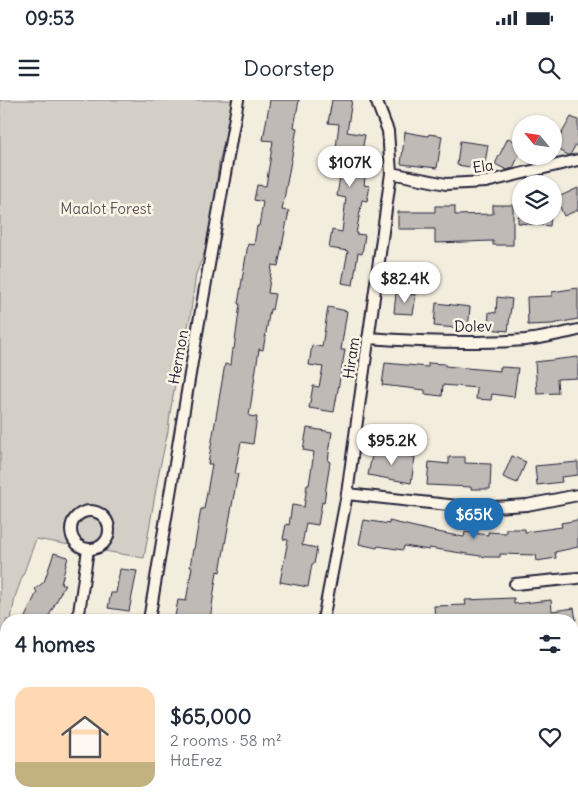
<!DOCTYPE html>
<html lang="en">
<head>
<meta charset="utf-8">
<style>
  :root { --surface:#fff; --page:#f6f6f7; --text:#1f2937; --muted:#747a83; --accent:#1f6fb2 }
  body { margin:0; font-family:Delius,sans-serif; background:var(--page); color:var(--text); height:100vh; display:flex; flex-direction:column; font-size:19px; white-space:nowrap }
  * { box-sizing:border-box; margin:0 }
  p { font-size:16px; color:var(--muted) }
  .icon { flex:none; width:28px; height:28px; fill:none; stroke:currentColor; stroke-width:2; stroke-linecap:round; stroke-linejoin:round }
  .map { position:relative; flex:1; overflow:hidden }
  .drawer { position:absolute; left:0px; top:514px; width:579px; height:196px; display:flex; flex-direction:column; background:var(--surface); border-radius:20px 20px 0 0; box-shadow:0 1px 4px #0004 }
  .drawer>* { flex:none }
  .needle { width:32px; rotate:299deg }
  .fabs { position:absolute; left:512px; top:15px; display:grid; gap:10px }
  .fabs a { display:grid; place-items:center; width:50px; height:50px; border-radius:50%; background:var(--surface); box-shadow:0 1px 4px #0004; font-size:25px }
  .price { position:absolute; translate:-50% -42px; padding:0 11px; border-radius:18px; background:#fff; color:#222; font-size:16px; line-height:32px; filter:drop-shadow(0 1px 2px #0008) }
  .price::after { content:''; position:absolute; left:50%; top:30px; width:15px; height:11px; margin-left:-8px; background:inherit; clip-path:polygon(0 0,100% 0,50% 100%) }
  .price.active { background:var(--accent); color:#fff }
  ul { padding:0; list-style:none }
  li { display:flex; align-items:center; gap:15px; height:125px; padding:0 15px }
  li span { display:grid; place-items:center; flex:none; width:140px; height:100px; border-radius:15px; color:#555 }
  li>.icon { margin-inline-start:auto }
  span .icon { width:60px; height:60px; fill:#fffc; stroke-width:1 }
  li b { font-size:21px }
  h2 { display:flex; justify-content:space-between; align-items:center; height:60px; padding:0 15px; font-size:21px }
  .status { display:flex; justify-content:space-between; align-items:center; height:35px; padding:0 25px; background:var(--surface); direction:ltr }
  .status svg { height:14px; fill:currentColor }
  header { display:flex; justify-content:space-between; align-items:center; height:65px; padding:0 15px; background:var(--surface); font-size:22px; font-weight:600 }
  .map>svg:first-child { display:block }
  .green { fill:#d4cfc6; stroke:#7b7880 }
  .building { fill:#bfbab6; stroke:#22223b }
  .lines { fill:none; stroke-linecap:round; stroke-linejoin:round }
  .minor-casing { stroke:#22223b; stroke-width:14 }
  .minor { stroke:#fcf5e5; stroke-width:10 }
  .labels { text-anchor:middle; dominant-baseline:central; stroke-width:5; stroke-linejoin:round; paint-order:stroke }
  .street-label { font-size:15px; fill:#22223b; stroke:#fcf5e5 }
  .park-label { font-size:15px; fill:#575665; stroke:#fcf5e5 }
</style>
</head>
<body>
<div class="status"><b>09:53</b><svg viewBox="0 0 49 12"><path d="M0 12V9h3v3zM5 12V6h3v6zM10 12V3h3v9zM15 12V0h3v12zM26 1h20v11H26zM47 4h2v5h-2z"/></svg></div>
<header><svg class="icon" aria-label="menu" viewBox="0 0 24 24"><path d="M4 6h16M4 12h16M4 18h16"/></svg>Doorstep<svg class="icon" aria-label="search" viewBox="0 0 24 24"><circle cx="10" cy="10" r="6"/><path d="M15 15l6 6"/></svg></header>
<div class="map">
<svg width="578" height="709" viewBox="0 0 578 709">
  <rect width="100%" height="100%" fill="#f3edde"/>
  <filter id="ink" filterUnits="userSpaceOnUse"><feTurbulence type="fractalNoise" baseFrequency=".02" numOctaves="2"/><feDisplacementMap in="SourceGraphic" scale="10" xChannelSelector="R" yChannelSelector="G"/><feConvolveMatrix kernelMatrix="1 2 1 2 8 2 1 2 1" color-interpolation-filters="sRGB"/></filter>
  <g filter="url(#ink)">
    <polygon class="green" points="0,0 235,0 219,62 210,138 196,174 190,218 177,273 170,313 168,331 159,372 144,458 36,439 15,497 11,520 6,520 6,547 1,576 6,611 6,704 24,704 25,709 0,709"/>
    <g class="building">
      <polygon points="270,0 299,0 294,27 297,28 282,110 289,111 278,166 272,165 268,193 275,194 272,210 270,209 263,250 259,249 249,316 257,317 253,344 241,342 235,374 238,374 235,389 220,472 217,471 210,520 197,520 175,516 178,500 186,501 192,467 190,467 193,449 194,449 201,409 204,409 212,364 208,364 225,264 230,265 232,249 234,249 240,204 238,204 248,144 254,145 257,126 259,126 263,102 254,100 257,85 266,86 273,41 263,40"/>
      <polygon points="332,0 352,0 347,32 365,35 361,56 368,57 364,85 370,86 367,101 362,100 356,134 365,135 362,154 358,153 353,185 342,183 348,151 329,148 332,130 342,132 346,98 337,96 344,49 336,48 339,24 328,23"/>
      <polygon points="571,17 578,20 578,41 570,55 568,55 554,47"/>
      <polygon points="405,32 428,36 429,34 442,36 437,68 401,64"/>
      <polygon points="508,38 521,44 521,51 513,68 507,70 495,64"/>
      <polygon points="460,41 488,45 484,69 457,65"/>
      <polygon points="578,88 578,110 564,116 556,98"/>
      <polygon points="493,105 513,105 513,145 493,145 493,141 435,143 435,129 398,129 398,112 435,112 435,106 455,106 455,115 493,114"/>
      <polygon points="518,116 551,116 550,126 518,123"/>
      <polygon points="578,188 578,219 552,224 528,225 527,197 552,196 552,192"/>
      <polygon points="396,193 416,195 413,214 394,213"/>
      <polygon points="497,197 512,199 508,231 488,229 489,212 496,213"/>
      <polygon points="436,203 470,207 468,229 434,226"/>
      <polygon points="328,207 347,211 341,250 345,250 334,312 309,308 313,286 319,287 323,267 309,265 312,245 322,247"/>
      <polygon points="578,257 578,278 557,279 558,293 537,294 535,262"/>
      <polygon points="385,263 428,267 428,263 445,264 445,266 500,271 500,267 518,268 514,297 492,294 491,300 476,299 477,288 443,285 442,296 425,294 425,290 382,285"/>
      <polygon points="307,328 332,332 328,361 330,362 326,388 324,403 322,402 318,425 306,423 302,445 317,448 314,464 312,464 308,487 280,482 288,440 283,439 286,424 289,425 292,405 304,407 307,385 309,385 314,352 303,350"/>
      <polygon points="373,350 415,357 411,383 368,375"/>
      <polygon points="512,356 526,362 517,383 503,377"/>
      <polygon points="449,357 465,357 465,363 491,364 490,389 471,389 471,387 427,385 429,362 449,364"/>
      <polygon points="578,362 578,375 561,377 562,382 537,385 535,366"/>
      <polygon points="364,420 389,424 389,421 432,431 464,437 465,432 488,435 488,432 506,433 506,429 525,429 525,432 562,427 561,423 578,420 578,447 555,452 556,458 537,461 536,455 500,454 500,457 487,457 429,448 429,450 404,446 403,450 378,446 377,448 359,444"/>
      <polygon points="54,453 68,457 61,484 65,484 47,520 30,520 25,517 37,492 35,489 44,482"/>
      <polygon points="120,469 137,471 129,511 108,508 111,493 116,493"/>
      <polygon points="514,498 514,504 551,500 552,511 574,508 576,520 435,520 434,506 466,505 465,500"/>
    </g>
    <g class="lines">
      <defs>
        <g id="minor">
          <polyline points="391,73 446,84 486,82 578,60"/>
          <path d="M368 238C420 242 473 244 525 240 543 238 561 234 578 230"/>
          <polyline points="347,394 476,408 527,405 578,395"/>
          <circle cx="90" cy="430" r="19"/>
          <polyline points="515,484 578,478"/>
          <polyline points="78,520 88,449"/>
          <polyline points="149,520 193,256 238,0"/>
          <polyline points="323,520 347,394 391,73 388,31 376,0"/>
          <polyline points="98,704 100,709"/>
          <polyline points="174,704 177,709"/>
          <polyline points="339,704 350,706 407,704"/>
          <polyline points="228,709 236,704"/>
        </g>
      </defs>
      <use href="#minor" class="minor-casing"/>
      <use href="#minor" class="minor"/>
    </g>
  </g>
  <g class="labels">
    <g class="street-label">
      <text transform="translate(483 66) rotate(-8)">Ela</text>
      <text transform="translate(473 226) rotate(-1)">Dolev</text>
      <text transform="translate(178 257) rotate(-80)">Hermon</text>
      <text transform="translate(351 258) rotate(-82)">Hiram</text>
    </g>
    <g class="park-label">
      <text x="106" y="108">Maalot Forest</text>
    </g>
  </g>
</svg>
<div class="fabs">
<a><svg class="needle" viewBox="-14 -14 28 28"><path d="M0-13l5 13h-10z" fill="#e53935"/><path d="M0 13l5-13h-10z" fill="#747a83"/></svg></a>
<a><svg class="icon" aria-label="layers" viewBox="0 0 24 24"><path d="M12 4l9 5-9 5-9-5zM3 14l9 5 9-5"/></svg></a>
</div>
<b class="price" style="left:350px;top:88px">$107K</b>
<b class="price" style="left:405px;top:204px">$82.4K</b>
<b class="price" style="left:392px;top:366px">$95.2K</b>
<b class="price active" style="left:474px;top:440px">$65K</b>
<section class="drawer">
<h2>4 homes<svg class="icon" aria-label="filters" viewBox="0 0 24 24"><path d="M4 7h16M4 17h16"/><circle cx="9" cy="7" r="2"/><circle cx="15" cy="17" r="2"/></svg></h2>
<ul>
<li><span style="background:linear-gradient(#ffd9b3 75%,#c2b280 0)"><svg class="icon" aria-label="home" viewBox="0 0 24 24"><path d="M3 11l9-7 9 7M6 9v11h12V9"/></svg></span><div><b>$65,000</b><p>2 rooms · 58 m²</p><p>HaErez</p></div><svg class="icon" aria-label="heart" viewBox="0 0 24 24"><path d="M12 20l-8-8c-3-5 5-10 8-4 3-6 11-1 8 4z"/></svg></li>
</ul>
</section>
</div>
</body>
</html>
